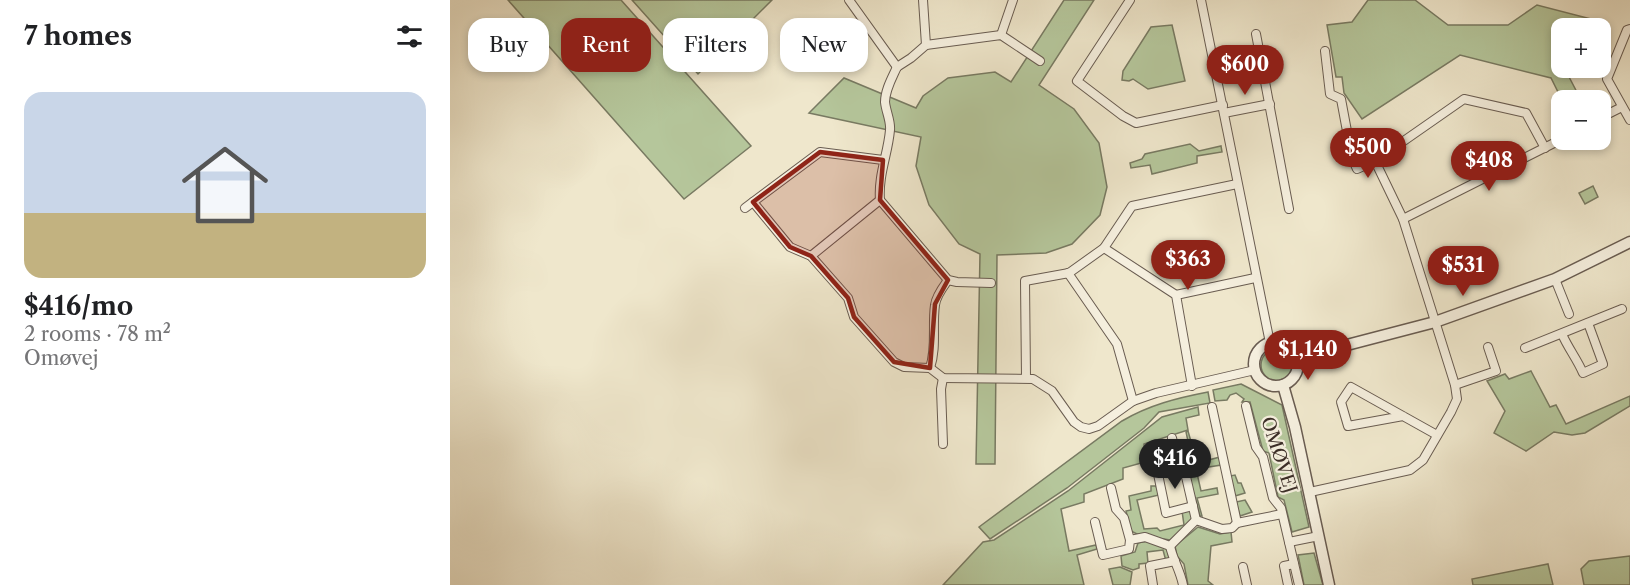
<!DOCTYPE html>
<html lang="en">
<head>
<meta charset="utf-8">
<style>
  :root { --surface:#fff; --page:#f2f2f2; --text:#202124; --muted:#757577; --line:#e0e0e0; --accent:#8f2418 }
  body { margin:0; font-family:"Libre Caslon Text",serif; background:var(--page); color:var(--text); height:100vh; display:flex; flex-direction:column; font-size:22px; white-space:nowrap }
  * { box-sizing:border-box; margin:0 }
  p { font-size:20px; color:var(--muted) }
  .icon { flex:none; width:33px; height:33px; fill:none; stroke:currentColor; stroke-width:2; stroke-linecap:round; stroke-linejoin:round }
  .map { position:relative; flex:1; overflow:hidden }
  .side { display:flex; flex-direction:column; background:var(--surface); width:450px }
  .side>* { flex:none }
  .hud { position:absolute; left:18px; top:18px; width:570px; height:54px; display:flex; gap:12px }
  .tools { position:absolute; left:1101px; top:18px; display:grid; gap:12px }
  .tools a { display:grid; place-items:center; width:60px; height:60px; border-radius:12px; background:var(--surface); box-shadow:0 3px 9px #0003; font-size:30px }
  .price { position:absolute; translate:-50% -51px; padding:0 14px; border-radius:21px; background:var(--accent); color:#fff; font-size:20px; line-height:39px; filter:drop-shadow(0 2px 3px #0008) }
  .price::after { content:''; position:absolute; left:50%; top:36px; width:18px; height:14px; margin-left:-9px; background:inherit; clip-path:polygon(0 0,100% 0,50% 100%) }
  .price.on { background:#222; color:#fff }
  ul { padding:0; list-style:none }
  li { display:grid; align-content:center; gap:12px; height:318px; padding:0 24px }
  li+li { border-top:2px solid var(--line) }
  li span { display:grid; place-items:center; height:186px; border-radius:18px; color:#555 }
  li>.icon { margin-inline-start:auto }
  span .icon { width:108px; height:108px; fill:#fffc; stroke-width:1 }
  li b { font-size:26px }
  h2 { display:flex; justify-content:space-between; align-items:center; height:72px; padding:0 24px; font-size:26px }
  .chip { padding:0 21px; border-radius:18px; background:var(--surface); box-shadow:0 3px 9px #0003; font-size:21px; line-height:54px }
  .chip.on { background:var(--accent); color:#fff }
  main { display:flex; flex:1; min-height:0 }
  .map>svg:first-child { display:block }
  .green { fill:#b5c69b; stroke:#787a62; stroke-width:1.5 }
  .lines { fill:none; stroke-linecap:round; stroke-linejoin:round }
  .minor-casing { stroke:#695c51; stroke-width:10 }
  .tertiary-casing { stroke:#695c51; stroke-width:13 }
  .minor { stroke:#f5efde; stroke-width:8 }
  .tertiary { stroke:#f5efde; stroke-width:10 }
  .marked { fill:#8f2418; fill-opacity:0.2; stroke:#8f2418; stroke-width:4.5; stroke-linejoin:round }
  .labels { text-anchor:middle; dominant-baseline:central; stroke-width:4.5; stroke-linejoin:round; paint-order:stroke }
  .street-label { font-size:18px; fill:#3c2e28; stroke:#f5efde }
</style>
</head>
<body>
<main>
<section class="side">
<h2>7 homes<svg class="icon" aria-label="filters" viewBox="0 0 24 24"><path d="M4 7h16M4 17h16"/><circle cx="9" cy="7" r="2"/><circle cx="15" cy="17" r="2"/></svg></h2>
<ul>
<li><span style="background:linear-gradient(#c9d6e8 65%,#c2b280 0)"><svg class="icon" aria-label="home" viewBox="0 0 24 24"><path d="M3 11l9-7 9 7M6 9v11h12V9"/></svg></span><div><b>$416/mo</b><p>2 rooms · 78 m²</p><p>Omøvej</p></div></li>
</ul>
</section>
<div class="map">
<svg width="1180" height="585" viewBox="0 0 1180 585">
  <rect width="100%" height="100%" fill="#efe7cc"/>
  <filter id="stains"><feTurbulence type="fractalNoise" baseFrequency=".00333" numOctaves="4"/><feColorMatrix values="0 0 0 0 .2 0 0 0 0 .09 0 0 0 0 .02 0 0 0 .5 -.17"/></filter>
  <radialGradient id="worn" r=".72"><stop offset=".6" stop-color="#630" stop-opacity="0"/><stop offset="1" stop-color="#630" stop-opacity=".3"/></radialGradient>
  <g class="green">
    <polygon points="58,0 171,0 301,146 234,199"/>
    <polygon points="182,0 322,0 248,74"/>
    <polygon points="614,0 644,0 589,85 624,109 649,143 657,187 650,215 622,244 596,253 547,255 545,464 526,464 530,254 509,244 479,205 466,166 471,137 359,113 394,78 466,108 473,96 498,78 545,72 561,82"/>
    <polygon points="918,0 965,0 998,25 1058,25 1087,5 1141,19 1137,28 1112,28 1112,68 1119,68 1117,73 1131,100 1112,100 1101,78 1010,55 912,119 894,93 892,77 886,77 877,25 902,22"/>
    <polygon points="722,25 735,81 698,89 683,79 679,81 672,80 673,71 701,27"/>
    <polygon points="740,144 749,151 771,146 772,152 747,156 747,163 702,174 700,165 681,168 680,163 692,159 695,154"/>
    <polygon points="1143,186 1148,197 1135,204 1129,193"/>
    <circle cx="827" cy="365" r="16"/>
    <polygon points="1081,371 1100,407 1106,405 1116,424 1180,396 1180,406 1135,433 1122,435 1104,432 1076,451 1044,433 1055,411 1037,381 1055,374 1059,379"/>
    <polygon points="791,384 832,405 859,527 842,532 834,500 828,497 819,453 813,451 800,402 792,402 794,399 786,393 780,395 777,400 765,401 763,390"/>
    <path d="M758 392 760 403 709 412 694 428 617 488 540 539 529 527 672 421C699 405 727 398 758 392Z"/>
    <polygon points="748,407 749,415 736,418 738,430 694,444 695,462 673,468 673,479 634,494 634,502 611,509 619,551 646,545 647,549 627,555 634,585 493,585 533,542 544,540 618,491 712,417"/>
    <polygon points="738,431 747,463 770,457 771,465 746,469 751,491 767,488 768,494 747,498 752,516 750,516 736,465 743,464 736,432"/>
    <polygon points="785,475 788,483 791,483 795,493 785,496 780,476"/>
    <polygon points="701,486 706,486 709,495 687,500 694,529 707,528 710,531 734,525 732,511 741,509 743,519 720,540 689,535 681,531 676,511 681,510 679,496 701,491"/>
    <polygon points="795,500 802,512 790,516 786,502"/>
    <polygon points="748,527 770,534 781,532 782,542 761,546 758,581 763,585 738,585 734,564 727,556 725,546"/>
    <polygon points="697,541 717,548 719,558 716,561 713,550 697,552 698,563 689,564 689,568 683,570 672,566 671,556 685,552 688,543"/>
    <polygon points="864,553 873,585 854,585 848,555"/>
    <polygon points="1180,556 1180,585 1134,585 1131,569 1139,561"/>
    <polygon points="1098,564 1103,585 1023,585 1022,579"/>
    <polygon points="670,567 682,572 680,585 663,585 659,569"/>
  </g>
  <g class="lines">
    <defs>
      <g id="minor">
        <polyline points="399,0 447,67"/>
        <polyline points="473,0 476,45"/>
        <polyline points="680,0 627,81 673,116 686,123 773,105"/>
        <polyline points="751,0 820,343"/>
        <polyline points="1180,29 1177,30 1157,79 1180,120"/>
        <polyline points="806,34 839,209"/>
        <polyline points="551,35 563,0"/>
        <path d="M447 67C442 78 435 90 435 102 436 112 441 121 440 130 438 154 428 175 430 200L498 280 507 282 541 283"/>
        <polyline points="447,67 461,58 476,45 551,35 590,61"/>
        <polyline points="774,113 820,104"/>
        <polyline points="1150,118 1172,107"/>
        <polyline points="433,160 370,152 303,202 340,247 361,256 398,298 404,317 444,362 454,367 480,368 493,378 583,379 602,391 624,422 631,427 639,429 648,426 683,401 706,393 805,370"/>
        <polyline points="925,161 1014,99 1076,113 1095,148"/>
        <polyline points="295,208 303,202"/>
        <polyline points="953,219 1112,139"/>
        <polyline points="654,248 726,295 742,386"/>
        <polyline points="361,256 430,200"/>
        <polyline points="618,273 667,344 683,401"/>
        <polyline points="1105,279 1119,314"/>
        <polyline points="726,295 805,278"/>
        <path d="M1112 334C1118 348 1127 359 1133 373L1153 364 1138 323"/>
        <polyline points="1075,348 1172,309"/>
        <path d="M480 368C487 347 482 326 485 305 486 296 493 287 498 280"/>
        <polyline points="493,378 491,389 493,444"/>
        <polyline points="576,378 575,281 619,273 654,248 682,206 787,184"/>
        <polyline points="1005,385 1046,371 1038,347"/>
        <polyline points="796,406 806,447 813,457 823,498 831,508 849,585"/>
        <polyline points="762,407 787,523"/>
        <polyline points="953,416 898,426 891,402 901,387 987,435"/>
        <polyline points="722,438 728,462 734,468 746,520"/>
        <polyline points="708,474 716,513 743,506"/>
        <polyline points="661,488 666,509 674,518 680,540"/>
        <polyline points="860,492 960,470 973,460 1001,412 1007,399 1005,385 953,219 925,161 907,169 902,158 891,99 880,94 875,51"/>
        <polyline points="645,522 653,555 679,549 680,540 695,537 720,546 746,520 772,529 782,528 787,523 832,514"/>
        <polyline points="839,542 869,536"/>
        <path d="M720 546C723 560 730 570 733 585"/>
        <polyline points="793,567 797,585"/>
        <polyline points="703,585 700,566 725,561"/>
        <polyline points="838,585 834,566 844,564"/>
      </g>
      <g id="tertiary">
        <circle cx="826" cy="364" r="22"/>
        <polyline points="847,358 985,322 1105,279 1180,242"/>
        <polyline points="833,385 845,427 879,585"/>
      </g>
    </defs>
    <use href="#minor" class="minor-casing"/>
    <use href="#tertiary" class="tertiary-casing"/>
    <use href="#minor" class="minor"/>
    <use href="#tertiary" class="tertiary"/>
  </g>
  <path class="marked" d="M370 152 433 160 430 200 498 280 485 304 480 368 444 362 404 317 398 298 361 256 340 247 303 202Z"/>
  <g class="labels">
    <g class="street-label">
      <text transform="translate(829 455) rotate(72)">OMØVEJ</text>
    </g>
  </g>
  <rect width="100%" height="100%" filter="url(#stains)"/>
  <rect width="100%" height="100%" fill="url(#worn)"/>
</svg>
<div class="tools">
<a>+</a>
<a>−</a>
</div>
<b class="price" style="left:795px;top:96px">$600</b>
<b class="price" style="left:918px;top:179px">$500</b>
<b class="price" style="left:1039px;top:192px">$408</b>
<b class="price" style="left:738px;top:291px">$363</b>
<b class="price" style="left:1013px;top:297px">$531</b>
<b class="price" style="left:858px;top:381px">$1,140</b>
<b class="price on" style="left:725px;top:490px">$416</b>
<div class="hud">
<a class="chip">Buy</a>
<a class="chip on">Rent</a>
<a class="chip">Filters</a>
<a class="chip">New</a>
</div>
</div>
</main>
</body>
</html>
